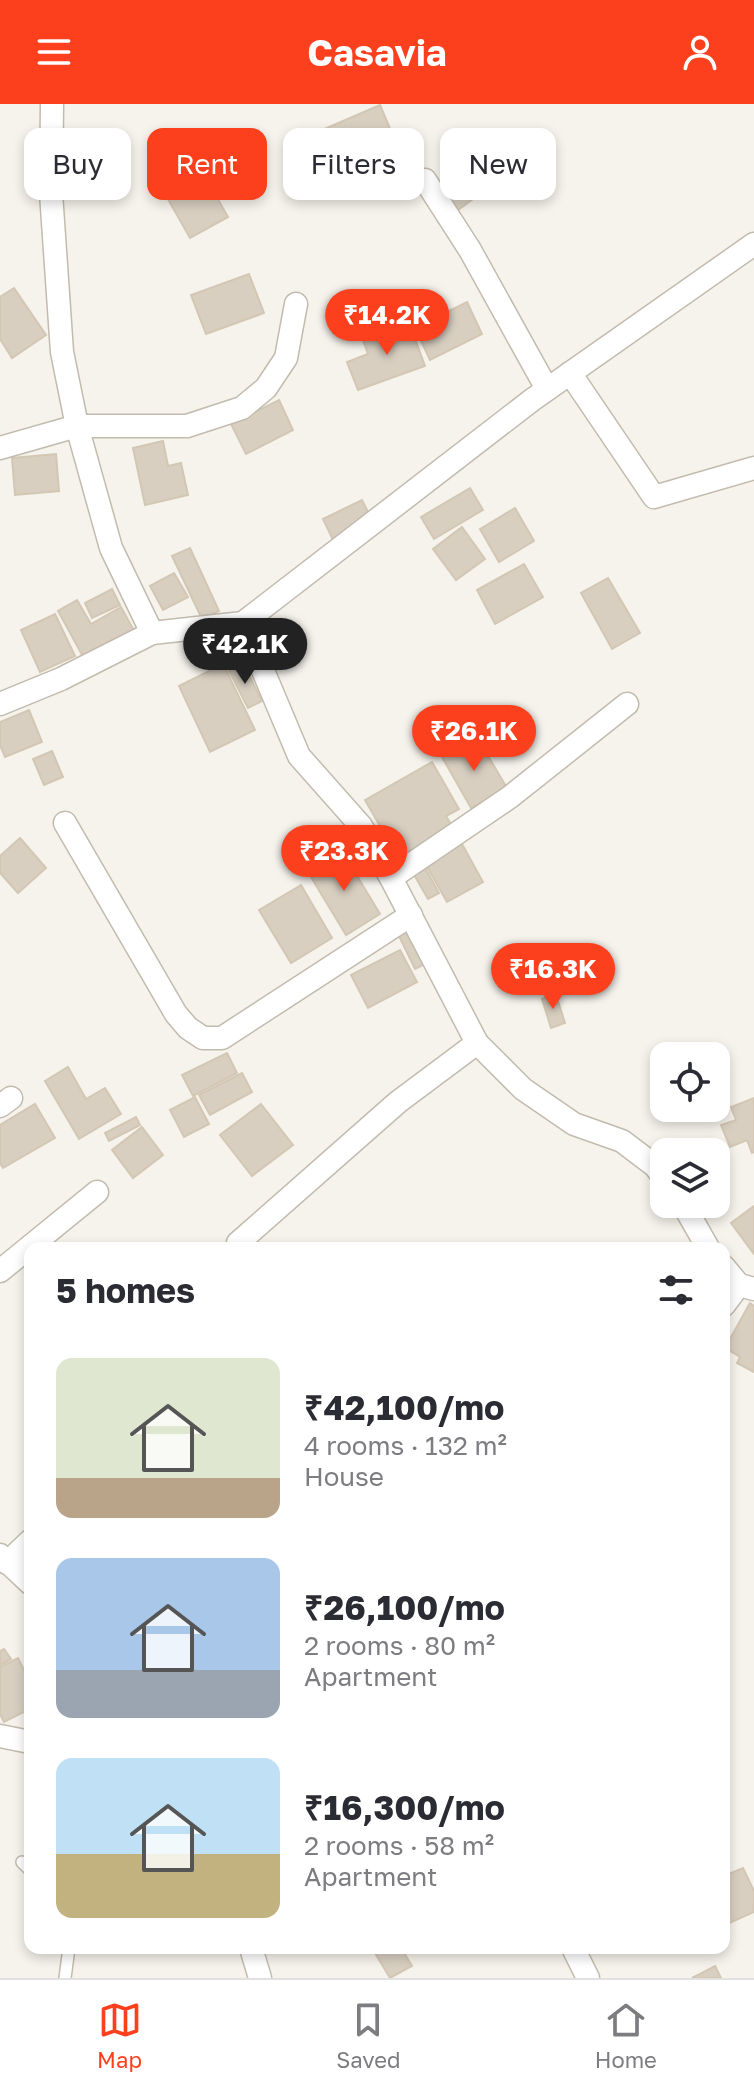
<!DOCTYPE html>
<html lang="en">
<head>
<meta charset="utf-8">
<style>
  :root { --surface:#fff; --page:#f2f2f3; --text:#2b2b33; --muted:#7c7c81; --line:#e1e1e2; --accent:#fc3f1d }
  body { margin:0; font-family:"Golos Text",sans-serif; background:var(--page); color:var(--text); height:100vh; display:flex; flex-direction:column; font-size:30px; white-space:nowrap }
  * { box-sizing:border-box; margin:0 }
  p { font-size:26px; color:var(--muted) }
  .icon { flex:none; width:44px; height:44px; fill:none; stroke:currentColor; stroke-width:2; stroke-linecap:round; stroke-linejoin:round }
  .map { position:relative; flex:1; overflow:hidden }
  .sheet { position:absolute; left:24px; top:1138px; width:706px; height:712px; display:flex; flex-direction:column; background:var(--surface); border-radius:16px; box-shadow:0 4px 12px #0003 }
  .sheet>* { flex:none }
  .top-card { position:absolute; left:24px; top:24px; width:706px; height:72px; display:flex; gap:16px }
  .fabs { position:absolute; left:650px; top:938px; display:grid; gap:16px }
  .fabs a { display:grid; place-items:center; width:80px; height:80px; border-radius:16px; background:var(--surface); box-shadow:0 4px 12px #0003; font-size:40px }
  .price { position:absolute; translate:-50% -68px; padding:0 18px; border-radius:28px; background:var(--accent); color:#fff; font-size:26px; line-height:52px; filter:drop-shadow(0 2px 4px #0008) }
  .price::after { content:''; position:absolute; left:50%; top:48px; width:24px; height:18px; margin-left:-12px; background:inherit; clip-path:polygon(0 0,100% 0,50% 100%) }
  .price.current { background:#222; color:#fff }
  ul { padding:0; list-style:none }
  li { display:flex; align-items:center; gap:24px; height:200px; padding:0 32px }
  li span { display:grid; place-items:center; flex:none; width:224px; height:160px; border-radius:16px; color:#555 }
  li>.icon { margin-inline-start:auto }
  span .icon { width:96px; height:96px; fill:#fffc; stroke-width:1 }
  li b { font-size:34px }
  h2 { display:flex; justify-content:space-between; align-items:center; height:96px; padding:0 32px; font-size:34px }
  .pill { padding:0 28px; border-radius:16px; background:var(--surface); box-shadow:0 4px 12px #0003; font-size:28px; line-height:72px }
  .pill.current { background:var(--accent); color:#fff }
  header { display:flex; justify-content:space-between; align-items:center; height:104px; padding:0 32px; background:var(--accent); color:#fff; font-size:36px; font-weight:700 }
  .dock { display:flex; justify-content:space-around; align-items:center; height:112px; border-top:2px solid var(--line); background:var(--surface); font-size:22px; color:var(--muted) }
  .dock a { display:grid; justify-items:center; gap:4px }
  .dock .current { color:var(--accent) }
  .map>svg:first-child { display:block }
  .building { fill:#d8cfc1; stroke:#d3c7b4; stroke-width:2 }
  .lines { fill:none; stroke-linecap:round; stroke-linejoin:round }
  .service-casing { stroke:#c2bbae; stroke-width:14 }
  .minor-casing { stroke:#c2bbae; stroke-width:25 }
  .service { stroke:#fff; stroke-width:11 }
  .minor { stroke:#fff; stroke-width:22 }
</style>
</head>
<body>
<header><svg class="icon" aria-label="menu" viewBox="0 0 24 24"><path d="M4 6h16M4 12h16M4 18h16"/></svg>Casavia<svg class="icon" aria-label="person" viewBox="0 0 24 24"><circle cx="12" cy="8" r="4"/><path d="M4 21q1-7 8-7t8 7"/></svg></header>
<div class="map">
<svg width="754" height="1874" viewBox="0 0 754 1874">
  <rect width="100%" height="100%" fill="#f6f3ec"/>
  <g class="building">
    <polygon points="380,1 397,41 331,68 315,29"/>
    <polygon points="203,69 228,113 190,134 165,90"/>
    <polygon points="467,70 481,89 454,109 440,89"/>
    <polygon points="249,170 264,209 206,230 191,191"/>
    <polygon points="14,184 46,231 12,254 0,235 0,193"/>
    <polygon points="467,198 482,230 430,256 415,224"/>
    <polygon points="409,219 425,262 358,286 347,258 368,250 363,236"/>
    <polygon points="279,296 293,326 246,350 231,320"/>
    <polygon points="163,337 168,362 181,359 188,391 145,401 133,344"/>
    <polygon points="56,350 59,387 15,391 12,354"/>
    <polygon points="470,384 483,406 434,435 421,413"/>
    <polygon points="362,396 372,416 333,436 323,415"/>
    <polygon points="515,404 534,437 499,458 480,425"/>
    <polygon points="462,423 485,455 456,476 433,445"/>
    <polygon points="190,444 219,507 202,515 172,452"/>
    <polygon points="524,460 543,493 495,520 477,486"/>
    <polygon points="174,469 188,493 163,506 150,482"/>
    <polygon points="608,474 640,529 612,545 581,489"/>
    <polygon points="112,485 120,501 92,514 85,499"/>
    <polygon points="77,496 91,520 121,503 137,532 87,560 58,507"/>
    <polygon points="55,510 75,552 40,568 21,526"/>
    <polygon points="243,559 262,597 248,604 229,567"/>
    <polygon points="223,560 255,626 210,648 179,582"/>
    <polygon points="29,606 42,638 5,653 0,641 0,618"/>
    <polygon points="477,633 507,684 471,704 442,653"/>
    <polygon points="52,647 63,673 44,681 33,655"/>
    <polygon points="432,658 459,705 446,712 453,724 399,755 365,696"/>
    <polygon points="20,734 46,764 18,789 0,769 0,752"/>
    <polygon points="462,740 483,778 447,798 426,761"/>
    <polygon points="342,747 380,810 346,831 308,768"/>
    <polygon points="424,762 439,789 428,795 413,769"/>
    <polygon points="301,781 332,834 291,859 259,806"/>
    <polygon points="410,824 427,859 415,865 398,830"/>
    <polygon points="400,846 417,878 368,904 351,871"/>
    <polygon points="556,891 565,919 551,924 542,895"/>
    <polygon points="227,949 237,969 193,992 182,971"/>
    <polygon points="68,963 86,995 105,984 121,1010 79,1035 45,977"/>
    <polygon points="242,969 252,988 210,1011 199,991"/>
    <polygon points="195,993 209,1020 184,1033 170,1006"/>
    <polygon points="754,994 754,1048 752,1049 747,1036 730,1043 721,1021 736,1016 731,1003"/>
    <polygon points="35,1000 55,1034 3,1064 0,1059 0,1021"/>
    <polygon points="261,1000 293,1041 252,1072 220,1031"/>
    <polygon points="136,1013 140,1021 109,1037 105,1029"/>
    <polygon points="142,1023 163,1051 133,1074 112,1046"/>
    <polygon points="754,1102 754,1150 731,1119"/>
    <polygon points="750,1199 754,1202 754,1268 737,1259 740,1253 725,1244"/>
    <polygon points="4,1545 11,1555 0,1561 0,1547"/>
    <polygon points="18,1554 30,1578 30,1605 4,1618 0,1610 0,1563"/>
    <polygon points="743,1764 754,1787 754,1808 725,1821 724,1772"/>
    <polygon points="372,1844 401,1844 412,1862 390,1874"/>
    <polygon points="715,1862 721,1874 692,1874"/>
  </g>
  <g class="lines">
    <defs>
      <g id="service">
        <polyline points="22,1758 30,1766"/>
        <polyline points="65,1874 69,1844"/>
      </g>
      <g id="minor">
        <polyline points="52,0 51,89 62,248 77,322 111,444 152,529"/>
        <polyline points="425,76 470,146 547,285"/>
        <polyline points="570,269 654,393 754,364"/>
        <polyline points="0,344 77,322 187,322 242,304 266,284 286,254 296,200"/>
        <polyline points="243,519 532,296 754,140"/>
        <polyline points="0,600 61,575 152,529 243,519 299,652 361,722 391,774 477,939 523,985 574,1020 622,1037 655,1062 664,1074"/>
        <polyline points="65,719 176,910 188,924 203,934 222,934 411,811"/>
        <polyline points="391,774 510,693 627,600"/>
        <polyline points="0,1002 11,994"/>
        <polyline points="683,1100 708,1144"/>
        <polyline points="238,1139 398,998 477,939"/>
        <polyline points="724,1163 739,1181 754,1185"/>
        <polyline points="0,1167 97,1088"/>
        <polyline points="724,1201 739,1181"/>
        <polyline points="0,1451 30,1479"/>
        <polyline points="7,1459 30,1437"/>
        <polyline points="0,1632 30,1638"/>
        <polyline points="251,1844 260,1874"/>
        <polyline points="573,1844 588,1874"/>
      </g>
    </defs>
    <use href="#service" class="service-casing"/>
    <use href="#minor" class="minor-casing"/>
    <use href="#service" class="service"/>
    <use href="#minor" class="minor"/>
  </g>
</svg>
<div class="fabs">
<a><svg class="icon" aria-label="locate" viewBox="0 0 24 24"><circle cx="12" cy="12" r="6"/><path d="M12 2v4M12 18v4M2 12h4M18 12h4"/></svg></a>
<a><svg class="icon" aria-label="layers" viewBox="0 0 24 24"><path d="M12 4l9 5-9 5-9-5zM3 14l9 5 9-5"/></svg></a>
</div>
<b class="price" style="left:387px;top:253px">₹14.2K</b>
<b class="price current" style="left:245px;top:582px">₹42.1K</b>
<b class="price" style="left:474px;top:669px">₹26.1K</b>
<b class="price" style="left:344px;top:789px">₹23.3K</b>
<b class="price" style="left:553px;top:907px">₹16.3K</b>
<div class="top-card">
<a class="pill">Buy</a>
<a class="pill current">Rent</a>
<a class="pill">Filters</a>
<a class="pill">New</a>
</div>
<section class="sheet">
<h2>5 homes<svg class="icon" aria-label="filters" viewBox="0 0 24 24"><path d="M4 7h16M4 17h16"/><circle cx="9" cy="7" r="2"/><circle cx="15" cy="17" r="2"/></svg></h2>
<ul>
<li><span style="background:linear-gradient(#dfe7d0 75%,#b9a48a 0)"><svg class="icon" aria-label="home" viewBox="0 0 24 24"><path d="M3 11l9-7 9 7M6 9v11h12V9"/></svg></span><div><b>₹42,100/mo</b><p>4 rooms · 132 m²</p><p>House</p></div></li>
<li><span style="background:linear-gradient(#a9c7e8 70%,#9aa5b1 0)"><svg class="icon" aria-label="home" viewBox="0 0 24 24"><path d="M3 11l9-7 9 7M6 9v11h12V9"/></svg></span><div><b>₹26,100/mo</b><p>2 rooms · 80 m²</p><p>Apartment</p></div></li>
<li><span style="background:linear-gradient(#bfe0f5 60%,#c2b280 0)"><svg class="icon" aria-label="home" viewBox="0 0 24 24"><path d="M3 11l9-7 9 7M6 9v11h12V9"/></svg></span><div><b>₹16,300/mo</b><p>2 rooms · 58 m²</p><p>Apartment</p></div></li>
</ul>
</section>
</div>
<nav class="dock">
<a class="current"><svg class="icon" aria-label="map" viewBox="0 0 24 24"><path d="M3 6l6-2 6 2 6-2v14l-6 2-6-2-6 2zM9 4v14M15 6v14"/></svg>Map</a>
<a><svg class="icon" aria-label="saved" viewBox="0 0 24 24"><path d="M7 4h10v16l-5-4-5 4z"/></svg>Saved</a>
<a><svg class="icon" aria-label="home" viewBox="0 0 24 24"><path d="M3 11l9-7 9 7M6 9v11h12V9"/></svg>Home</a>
</nav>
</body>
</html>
